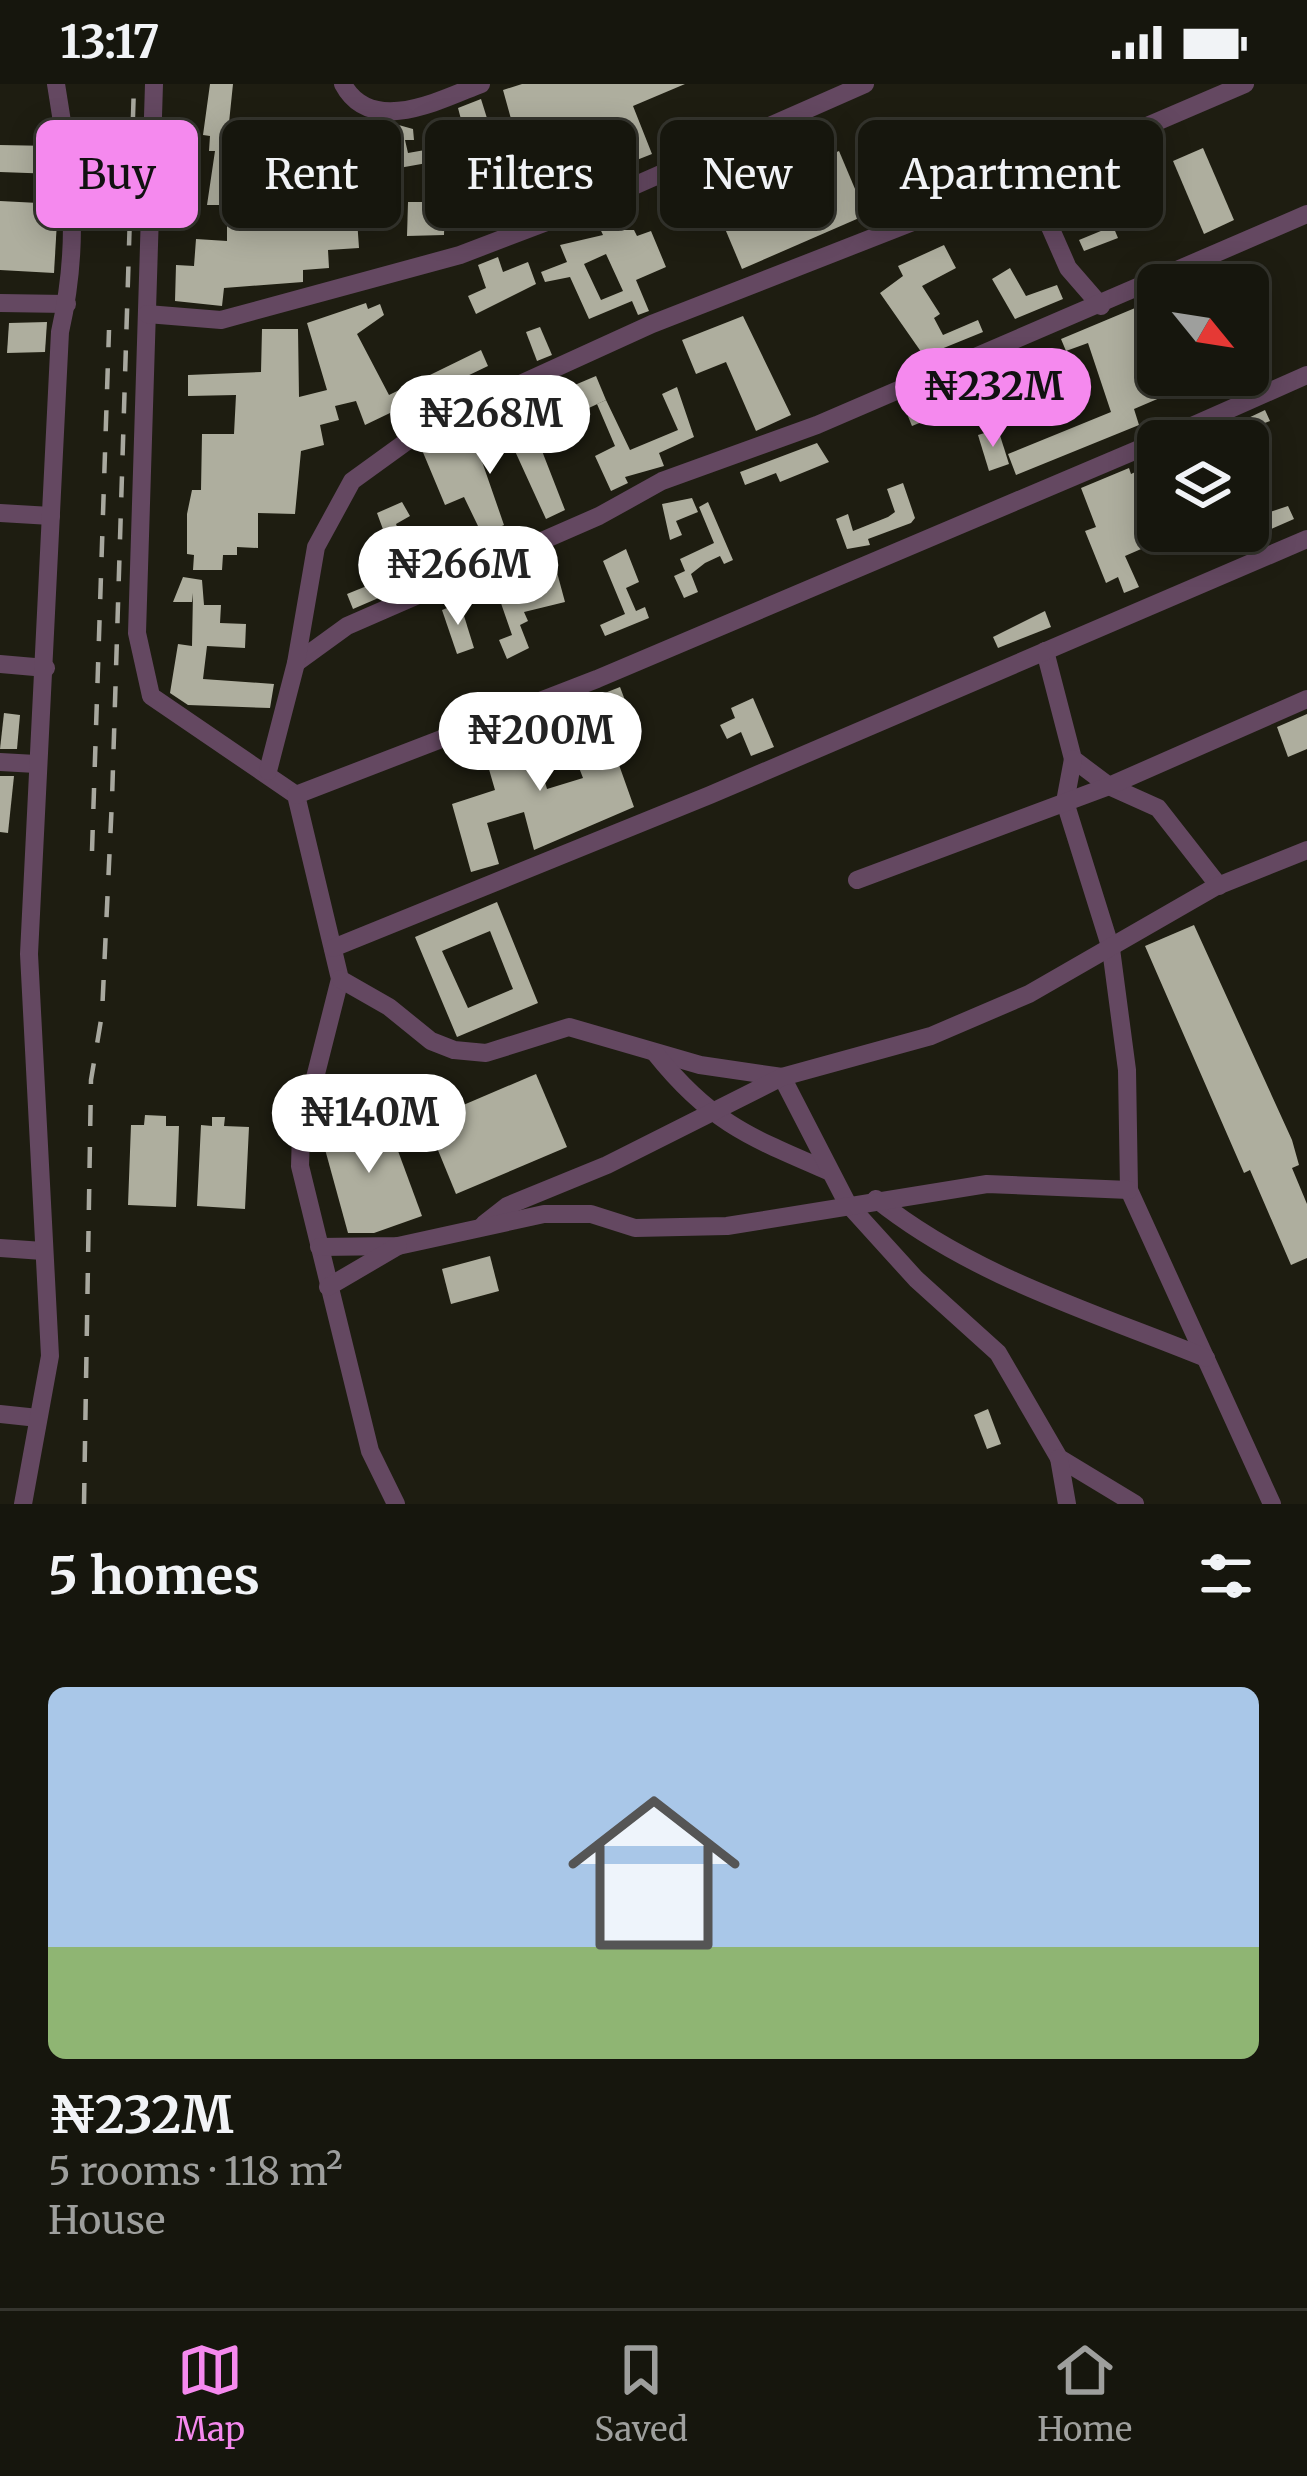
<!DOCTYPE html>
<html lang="en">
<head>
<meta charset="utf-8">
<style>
  :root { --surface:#16160d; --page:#1f1f16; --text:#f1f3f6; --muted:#9e9f9d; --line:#35352e; --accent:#f589ee }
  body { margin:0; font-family:Merriweather,serif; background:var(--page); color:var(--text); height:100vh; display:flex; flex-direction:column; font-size:45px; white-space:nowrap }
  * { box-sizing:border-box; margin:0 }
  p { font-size:39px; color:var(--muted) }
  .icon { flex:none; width:66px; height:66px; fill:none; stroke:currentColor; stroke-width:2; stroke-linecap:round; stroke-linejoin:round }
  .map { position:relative; height:1420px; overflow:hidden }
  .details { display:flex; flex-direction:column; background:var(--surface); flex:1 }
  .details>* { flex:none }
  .banner { position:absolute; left:36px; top:36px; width:1236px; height:108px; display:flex; gap:24px }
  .needle { width:78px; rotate:120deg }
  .controls { position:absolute; left:1137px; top:180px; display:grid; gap:24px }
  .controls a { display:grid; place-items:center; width:132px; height:132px; border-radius:18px; background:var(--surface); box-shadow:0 6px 30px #0003,0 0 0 3px var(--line); font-size:60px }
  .price { position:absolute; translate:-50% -102px; padding:0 27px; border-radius:42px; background:#fff; color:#222; font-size:39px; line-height:78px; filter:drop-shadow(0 3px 6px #0008) }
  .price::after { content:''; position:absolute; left:50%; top:72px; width:36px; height:27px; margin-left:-18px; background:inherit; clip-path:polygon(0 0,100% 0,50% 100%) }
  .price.active { background:var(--accent); color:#111 }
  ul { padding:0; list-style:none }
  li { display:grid; align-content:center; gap:24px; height:636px; padding:0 48px }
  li+li { border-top:3px solid var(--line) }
  li span { display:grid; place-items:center; height:372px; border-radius:18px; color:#555 }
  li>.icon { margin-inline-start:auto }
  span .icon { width:216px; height:216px; fill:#fffc; stroke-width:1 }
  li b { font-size:51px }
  h2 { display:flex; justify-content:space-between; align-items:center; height:144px; padding:0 48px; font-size:51px }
  .chip { padding:0 42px; border-radius:18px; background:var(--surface); box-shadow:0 6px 30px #0003,0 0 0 3px var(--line); font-size:42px; line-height:108px }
  .chip.active { background:var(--accent); color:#111 }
  .status { display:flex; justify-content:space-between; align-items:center; height:84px; padding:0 60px; background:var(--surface); direction:ltr }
  .status svg { height:33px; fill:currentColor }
  .tabs { display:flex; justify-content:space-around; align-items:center; height:168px; border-top:3px solid var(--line); background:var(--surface); font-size:33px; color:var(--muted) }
  .tabs a { display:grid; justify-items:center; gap:6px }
  .tabs .active { color:var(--accent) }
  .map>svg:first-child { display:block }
  .building { fill:#aeae9e; fill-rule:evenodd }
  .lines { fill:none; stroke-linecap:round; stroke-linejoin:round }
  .minor { stroke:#644861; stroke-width:18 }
  .rail { stroke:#a8a89f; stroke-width:4.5; stroke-dasharray:21 21; stroke-linecap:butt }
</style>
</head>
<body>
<div class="status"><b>13:17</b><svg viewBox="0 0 49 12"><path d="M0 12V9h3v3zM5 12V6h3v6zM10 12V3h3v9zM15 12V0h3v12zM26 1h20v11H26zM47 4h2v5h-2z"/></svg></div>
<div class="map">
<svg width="1307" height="1420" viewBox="0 0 1307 1420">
  <rect width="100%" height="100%" fill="#1e1d11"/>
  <g class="building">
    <polygon points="210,0 233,0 224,87 231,89 229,99 223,98 222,121 207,121 215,67 209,67 210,52 203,51"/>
    <polygon points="522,0 685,0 633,22 652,70 624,81 622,75 553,106 527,49 516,53 503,6"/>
    <polygon points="481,15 491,47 483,49 509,123 496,133 495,127 486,130 458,24"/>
    <polygon points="395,40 413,45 414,56 405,56 408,69 425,66 427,79 399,84 396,69 386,71 384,59 374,60 373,49 392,47"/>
    <polygon points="944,47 955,74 935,82 924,55"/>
    <polygon points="0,61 52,62 55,90 0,88"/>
    <polygon points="352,63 359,164 328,166 329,184 303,186 303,198 224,204 222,222 175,217 176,181 194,182 196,155 227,157 227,125 264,125 262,79 298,78 298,70"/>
    <polygon points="1203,64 1234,136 1204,150 1173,77"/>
    <polygon points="839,67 866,131 742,185 715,121"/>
    <polygon points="680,97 699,138 686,144 667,102"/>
    <polygon points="0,117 58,120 54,189 0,186"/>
    <polygon points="408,118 445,118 444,151 407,152"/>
    <path d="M607 129 615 146H634L637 152 651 147 666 183 636 196 649 227 638 231 632 217 589 235 570 193 545 198 541 188 567 178 560 161 603 151 595 134ZM606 170 623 207 601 216 584 180Z"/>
    <polygon points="1113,142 1118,154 1084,167 1079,156"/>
    <polygon points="944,161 956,184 922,202 940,230 934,234 943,251 978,236 983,248 924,272 880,209 903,192 898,182"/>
    <polygon points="498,173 503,188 528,178 536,200 476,230 468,212 486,204 478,181"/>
    <polygon points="1010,184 1026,212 1057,201 1063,215 1015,235 992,195"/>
    <polygon points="366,219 368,225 380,220 384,231 357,250 389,311 481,266 488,282 365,341 356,317 335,322 339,336 320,341 324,361 301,367 295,430 258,429 258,464 237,463 237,471 223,471 222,486 193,486 194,471 187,470 187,430 192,406 201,406 202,350 234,350 236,311 188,312 188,291 261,288 262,245 298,245 299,313 327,306 307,239"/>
    <polygon points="1147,219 1158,243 1142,253 1146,261 1139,264 1148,288 1158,283 1158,291 1179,291 1157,301 1162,313 1134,325 1139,341 1016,391 1008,370 1111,328 1088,259 1066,267 1061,255"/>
    <polygon points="743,232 791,331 756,347 726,278 696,290 682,256"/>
    <polygon points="47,238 45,268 7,269 9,239"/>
    <polygon points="540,243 552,271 537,277 526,248"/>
    <polygon points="1016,273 1020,284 961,311 956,299"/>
    <polygon points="596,292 606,316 563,336 551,311"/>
    <polygon points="677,303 694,353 659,369 664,382 625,393 628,399 611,407 595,372 615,362 597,320 606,316 630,366 678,346 662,310"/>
    <polygon points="926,311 934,333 912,342 903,320"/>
    <polygon points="1265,326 1270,337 1236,350 1239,357 1200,357"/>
    <polygon points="528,331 565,426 546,435 509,354 478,366 504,441 484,450 489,465 466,475 456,453 478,442 464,413 445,421 422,366"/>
    <polygon points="998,345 1009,380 989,387 978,351"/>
    <polygon points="817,359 829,378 780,398 776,389 745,401 740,388"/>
    <polygon points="1146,383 1158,422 1141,430 1155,459 1125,472 1139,503 1124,509 1118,493 1106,499 1085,447 1096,443 1081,404 1129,384 1131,390"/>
    <polygon points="1256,396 1270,428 1288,422 1294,435 1219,468 1214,447 1248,447 1248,400"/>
    <polygon points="903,399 915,434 911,439 868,455 870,461 847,465 836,435 848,430 853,447 888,433 895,428 887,405"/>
    <polygon points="692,414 698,428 676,437 682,451 670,456 662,420"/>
    <polygon points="402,418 410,432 396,440 412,482 426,475 434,490 353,525 347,510 399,489 377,429"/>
    <polygon points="708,418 733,476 724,480 720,472 705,479 691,490 698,508 684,514 674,492 685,487 680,475 714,459 699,423"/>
    <polygon points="626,465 639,498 626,504 636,527 645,523 649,534 605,552 600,541 625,530 603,477"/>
    <polygon points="547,477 550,484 555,481 565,518 524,528 528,537 520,541 529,564 507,575 499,556 512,551 495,502"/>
    <polygon points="183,493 202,496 204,521 221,521 220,539 246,540 245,564 207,562 203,595 274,600 270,624 188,621 170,609 178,560 192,562 193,509 192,518 173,518"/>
    <polygon points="460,519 474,564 457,570 442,526"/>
    <polygon points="1045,527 1051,543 998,564 993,553"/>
    <polygon points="620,603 626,619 583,637 577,620"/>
    <polygon points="753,614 774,663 751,672 741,648 727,655 720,641 735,634 731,624"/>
    <polygon points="4,629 20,631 17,665 0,665"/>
    <polygon points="1307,630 1307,665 1288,673 1277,643"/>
    <polygon points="580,636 594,672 613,664 634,723 534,766 524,728 487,739 499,780 471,788 452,720 495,706 484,668 491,666 487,652 528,641 547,705 583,694 563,642"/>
    <polygon points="0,692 14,692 8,749 0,748"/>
    <path d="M497 818 538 919 457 953 415 853ZM490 847 513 905 468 924 442 867Z"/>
    <polygon points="1194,841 1292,1056 1299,1081 1292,1084 1307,1120 1307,1174 1291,1181 1250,1086 1244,1089 1145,862"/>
    <polygon points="536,990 567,1063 456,1110 426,1037"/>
    <polygon points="384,1029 422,1132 374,1149 348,1149 320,1047"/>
    <polygon points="145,1031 166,1032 166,1042 179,1042 176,1123 128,1121 131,1041 144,1041"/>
    <polygon points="212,1033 225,1033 224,1042 249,1043 245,1125 197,1122 201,1041 212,1042"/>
    <polygon points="490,1172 499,1207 451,1220 442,1185"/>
    <polygon points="988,1325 1001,1360 987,1365 974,1331"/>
  </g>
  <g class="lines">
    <g class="minor">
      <polyline points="154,0 137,549 151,612 296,711 340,895 301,1049 300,1082 370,1367 396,1420"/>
      <path d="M343 0C371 53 442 15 481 0"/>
      <polyline points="1028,93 1068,184 1101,222"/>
      <polyline points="0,219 67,220"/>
      <polyline points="147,230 221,236 460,171 586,123 865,0"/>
      <polyline points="1158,357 1307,291"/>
      <polyline points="0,429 51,432"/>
      <polyline points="1045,567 1073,675 1109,702 1158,724 1219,802"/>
      <polyline points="296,579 347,542 599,432 662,397 817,341 1307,130"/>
      <polyline points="0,580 46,584"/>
      <polyline points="1073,675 1065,718 1111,865 1127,986 1129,1106 1272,1420"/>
      <polyline points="0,678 36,680"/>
      <polyline points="268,687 296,579 316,463 352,397 428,342 652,240 1028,93 1245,0"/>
      <polyline points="296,711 597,595 1158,357"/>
      <polyline points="857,796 1109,702 1307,615"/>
      <polyline points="333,864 710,711 1307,455"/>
      <polyline points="340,895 389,923 431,957 454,966 486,969 569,943 700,981 782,993"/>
      <path d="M655 969C710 1038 749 1053 828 1087"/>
      <polyline points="782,993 847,1119 916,1195 998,1269 1059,1374 1135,1420"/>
      <path d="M876 1115C972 1192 1093 1228 1206 1274"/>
      <polyline points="484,1140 507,1122 607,1081 782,993 931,952 1029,910 1215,803 1307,766"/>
      <polyline points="319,1163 398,1162 544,1130 591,1130 635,1144 727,1142 987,1100 1129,1106"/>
      <polyline points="0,1164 43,1167"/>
      <polyline points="328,1203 398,1162"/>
      <polyline points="0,1330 38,1334"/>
      <polyline points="1059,1374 1067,1420"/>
      <path d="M23 1420 50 1272 29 870 60 248C81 155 71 93 56 0"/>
    </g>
    <g class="rail">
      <polyline points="92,767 109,246"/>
      <polyline points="84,1420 91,996 102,930 112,716 134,0"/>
    </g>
  </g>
</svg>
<div class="controls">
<a><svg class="needle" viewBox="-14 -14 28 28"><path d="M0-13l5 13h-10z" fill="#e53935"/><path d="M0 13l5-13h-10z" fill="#9e9f9d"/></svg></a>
<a><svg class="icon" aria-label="layers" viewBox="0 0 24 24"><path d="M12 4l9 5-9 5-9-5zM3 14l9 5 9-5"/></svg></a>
</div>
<b class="price active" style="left:993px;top:366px">₦232M</b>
<b class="price" style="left:490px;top:393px">₦268M</b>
<b class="price" style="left:458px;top:544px">₦266M</b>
<b class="price" style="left:540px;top:710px">₦200M</b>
<b class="price" style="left:369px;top:1092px">₦140M</b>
<div class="banner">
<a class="chip active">Buy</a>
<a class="chip">Rent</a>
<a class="chip">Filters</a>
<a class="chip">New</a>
<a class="chip">Apartment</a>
</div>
</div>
<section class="details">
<h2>5 homes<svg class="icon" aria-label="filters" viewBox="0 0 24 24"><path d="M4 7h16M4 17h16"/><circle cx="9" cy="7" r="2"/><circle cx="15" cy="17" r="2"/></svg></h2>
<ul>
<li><span style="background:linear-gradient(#a9c7e8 70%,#8fb573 0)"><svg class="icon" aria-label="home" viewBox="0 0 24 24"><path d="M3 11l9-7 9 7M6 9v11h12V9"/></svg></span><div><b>₦232M</b><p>5 rooms · 118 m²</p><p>House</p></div></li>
</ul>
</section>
<nav class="tabs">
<a class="active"><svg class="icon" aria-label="map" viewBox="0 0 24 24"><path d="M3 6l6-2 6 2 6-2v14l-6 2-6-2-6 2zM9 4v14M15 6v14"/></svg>Map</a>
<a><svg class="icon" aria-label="saved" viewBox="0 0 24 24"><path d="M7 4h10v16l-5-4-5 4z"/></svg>Saved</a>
<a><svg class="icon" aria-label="home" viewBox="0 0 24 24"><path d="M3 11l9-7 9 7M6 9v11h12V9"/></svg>Home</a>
</nav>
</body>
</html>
